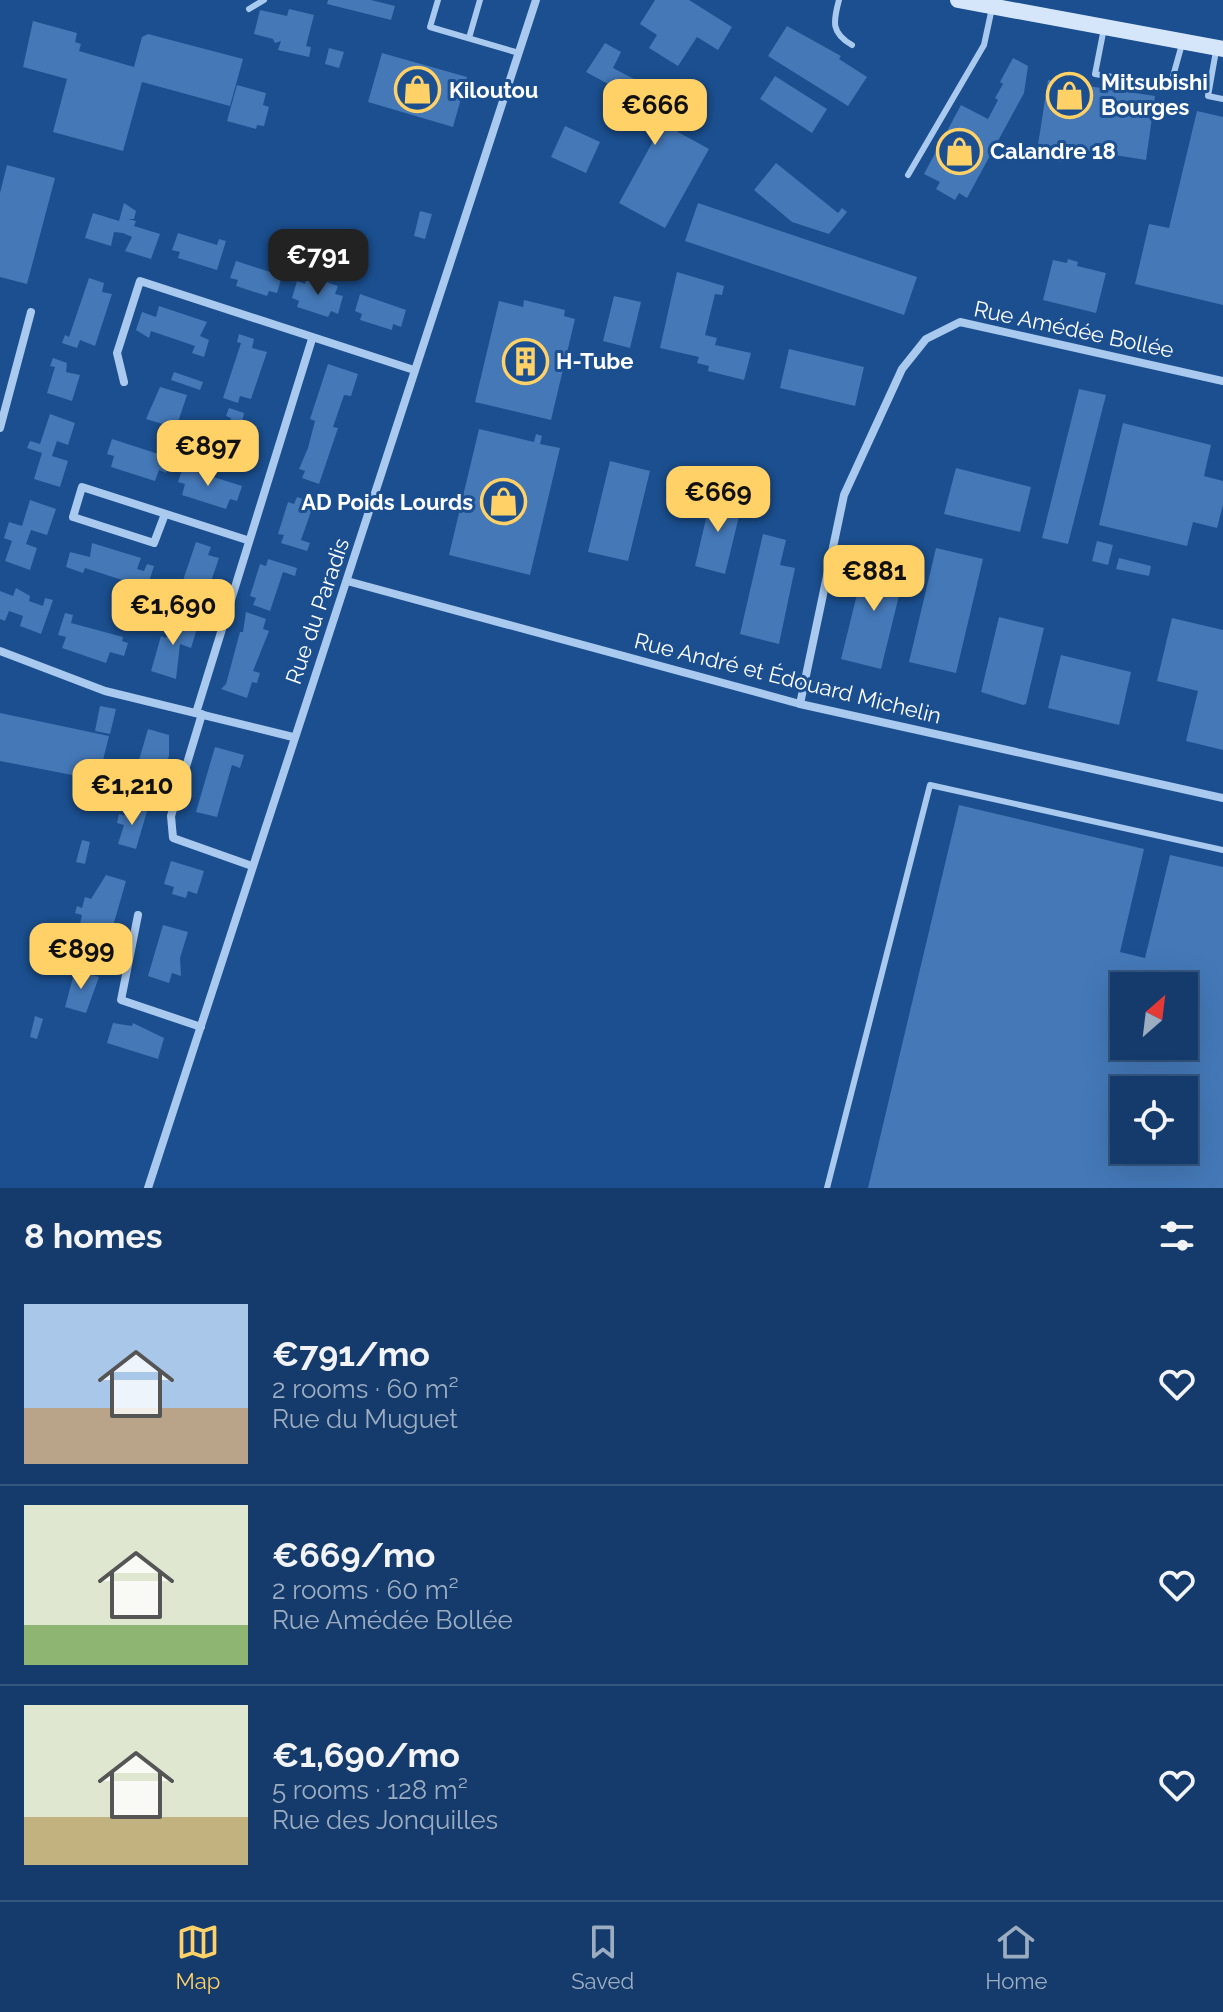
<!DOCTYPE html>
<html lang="en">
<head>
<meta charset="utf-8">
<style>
  :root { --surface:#143b6b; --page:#1d4271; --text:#f1f3f6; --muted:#9dadc1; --line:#33557e; --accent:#ffd166 }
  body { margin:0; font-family:Raleway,sans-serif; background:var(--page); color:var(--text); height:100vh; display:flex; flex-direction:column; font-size:30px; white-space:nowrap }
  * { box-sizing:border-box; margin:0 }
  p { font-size:26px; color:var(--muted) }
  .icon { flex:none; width:44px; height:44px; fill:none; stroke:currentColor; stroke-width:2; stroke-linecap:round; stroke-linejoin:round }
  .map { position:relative; height:1188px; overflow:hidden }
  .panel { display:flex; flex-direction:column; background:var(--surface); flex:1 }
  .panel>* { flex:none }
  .needle { width:52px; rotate:28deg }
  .tools { position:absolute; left:1110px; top:972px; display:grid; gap:16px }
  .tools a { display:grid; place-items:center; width:88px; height:88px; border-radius:0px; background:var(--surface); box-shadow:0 8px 32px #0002,0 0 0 2px var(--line); font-size:40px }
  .price { position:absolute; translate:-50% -68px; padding:0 18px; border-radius:16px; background:var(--accent); color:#111; font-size:26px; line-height:52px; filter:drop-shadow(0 2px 4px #0008) }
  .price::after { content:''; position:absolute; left:50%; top:48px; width:24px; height:18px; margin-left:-12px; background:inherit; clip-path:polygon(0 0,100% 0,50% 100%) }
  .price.selected { background:#222; color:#fff }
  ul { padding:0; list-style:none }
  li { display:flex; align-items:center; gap:24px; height:200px; padding:0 24px }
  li+li { border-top:2px solid var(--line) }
  li span { display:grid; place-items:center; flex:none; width:224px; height:160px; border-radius:0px; color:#555 }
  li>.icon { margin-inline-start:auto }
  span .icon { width:96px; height:96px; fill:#fffc; stroke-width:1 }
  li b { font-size:34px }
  h2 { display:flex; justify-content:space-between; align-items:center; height:96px; padding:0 24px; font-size:34px }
  .dock { display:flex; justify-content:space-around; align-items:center; height:112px; border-top:2px solid var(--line); background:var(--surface); font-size:22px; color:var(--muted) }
  .dock a { display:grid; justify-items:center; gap:4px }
  .dock .selected { color:var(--accent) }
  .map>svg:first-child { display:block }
  .building { fill:#4478b7; fill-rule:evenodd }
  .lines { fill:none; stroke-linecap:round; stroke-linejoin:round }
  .lane { stroke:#a9c9ee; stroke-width:6 }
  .street { stroke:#a9c9ee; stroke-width:8 }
  .secondary { stroke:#d6e6fa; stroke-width:16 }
  .labels { text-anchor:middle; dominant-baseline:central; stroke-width:6; stroke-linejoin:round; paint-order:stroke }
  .poi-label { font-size:22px; font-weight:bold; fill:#fff; stroke:#1b4f8f; text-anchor:start }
  .street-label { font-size:22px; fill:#fff; stroke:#1b4f8f }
</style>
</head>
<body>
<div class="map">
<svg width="1223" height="1188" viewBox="0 0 1223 1188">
  <rect width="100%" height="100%" fill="#1b4f8f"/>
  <g class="building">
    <polygon points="328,0 371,0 395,6 391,20 327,4"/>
    <polygon points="655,0 689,0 732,27 718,50 697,37 678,66 649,48 657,35 640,24"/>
    <polygon points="289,9 314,15 306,46 311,47 309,57 278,50 281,41 275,43 273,39 254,34 260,10 287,16"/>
    <polygon points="33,21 77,33 75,42 81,44 79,51 134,67 142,37 148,34 243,59 230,106 142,82 123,151 53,132 67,79 23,67"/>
    <polygon points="787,26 841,56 839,59 867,77 848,106 768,56"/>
    <polygon points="605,43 621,52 613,68 691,109 678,132 709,149 665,228 619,203 667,116 586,72"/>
    <polygon points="329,48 344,52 339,68 325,64"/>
    <polygon points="382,53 467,77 453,127 368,102"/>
    <polygon points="1013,58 1028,66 1024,93 967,198 959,193 955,200 936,189 940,182 924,174 961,105 988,119 998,100 995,98 1003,84 1000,82"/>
    <polygon points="775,76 827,109 812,133 760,99"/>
    <polygon points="1048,80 1155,96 1146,160 1064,147 1062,162 1036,158"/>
    <polygon points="237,85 266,93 263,105 269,107 264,126 257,125 256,129 227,121"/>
    <polygon points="1197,111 1223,117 1223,305 1135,284 1149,224 1169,228"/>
    <polygon points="565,126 600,142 586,173 551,157"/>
    <polygon points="776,163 838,213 842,208 847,212 829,234 792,222 754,190"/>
    <polygon points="7,165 55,178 27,284 0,277 0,193"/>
    <polygon points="124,203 136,211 134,219 128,219 136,221 134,226 160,234 151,259 125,251 132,237 123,233 114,232 111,246 85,238 93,213 119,221"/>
    <polygon points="698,203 917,277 904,315 685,241"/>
    <polygon points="420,211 432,214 425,239 414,236"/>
    <polygon points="178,233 217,245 219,239 226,241 217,270 178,258 180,252 172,250"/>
    <polygon points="320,239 334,243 331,254 317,251"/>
    <polygon points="1068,259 1078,262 1077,266 1106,273 1096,313 1043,300 1053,260 1067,263"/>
    <polygon points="236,261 282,276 277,293 269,291 267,296 236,286 238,280 230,278"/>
    <polygon points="677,272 724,286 722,295 715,294 705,335 717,338 715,345 751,353 744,380 708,371 709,366 697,363 699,357 660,348"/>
    <polygon points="308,276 338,286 335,294 343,296 338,314 331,311 328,317 297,307 299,301 292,298 297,281 305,284"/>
    <polygon points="89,278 104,283 102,292 112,294 95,346 80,340 77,348 62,343 65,335 69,337"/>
    <polygon points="360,294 406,310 401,327 393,324 392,330 360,320 362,314 355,311"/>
    <polygon points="614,296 641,302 630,348 603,341"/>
    <polygon points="524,300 565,310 564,316 575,319 551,420 475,402 499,301 523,307"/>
    <polygon points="159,306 207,322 200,336 209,340 204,357 192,353 195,346 151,331 149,338 136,330 142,312 156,317"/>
    <polygon points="239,334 254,339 252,348 267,352 251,399 240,396 238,403 223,398 241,343 237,342"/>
    <polygon points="789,349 864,367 855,406 780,388"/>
    <polygon points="53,358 67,363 66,372 80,375 72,401 47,393 55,367 50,366"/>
    <polygon points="328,364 358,374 351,396 344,395 333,427 338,428 319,484 302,478 305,471 299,469 308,448 315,421 310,419"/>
    <polygon points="174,372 203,382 200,390 171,380"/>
    <polygon points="160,387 187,395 176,428 146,419"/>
    <polygon points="1079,389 1106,395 1068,544 1042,538"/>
    <polygon points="229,408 244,413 242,423 257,426 248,452 223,443 231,418 226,416"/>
    <polygon points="50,414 75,423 68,445 57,441 52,456 68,461 60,487 34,479 42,453 27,448 30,441 40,444"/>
    <polygon points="1123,423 1211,445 1204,476 1223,481 1223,505 1217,528 1193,522 1187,546 1099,525"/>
    <polygon points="479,429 534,442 536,434 542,436 540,444 560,448 530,575 449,555"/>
    <polygon points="112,439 171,458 166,473 159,470 155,481 111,467 114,456 107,454"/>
    <polygon points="185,461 192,464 191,470 242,486 237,501 230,499 226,509 182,495 185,484 178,482"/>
    <polygon points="610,461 650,471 628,561 588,552"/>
    <polygon points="956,468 1031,487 1020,532 944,514"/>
    <polygon points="712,493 738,499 735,511 740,512 725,574 695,566"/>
    <polygon points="297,497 314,503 301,540 310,543 307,551 281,543 284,535 278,534 288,502 294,504"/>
    <polygon points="30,500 56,509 47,535 31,530 26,544 37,548 30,570 5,561 12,541 4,538 9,522 22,526"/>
    <polygon points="763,534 786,540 780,565 795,568 779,644 740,634"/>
    <polygon points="1097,541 1113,545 1108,565 1092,561"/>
    <polygon points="196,542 211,547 208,555 219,558 204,602 194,599 191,606 176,601"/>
    <polygon points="92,543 141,558 137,569 144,571 147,564 154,566 147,588 85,568 83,573 66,567 70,552 90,557"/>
    <polygon points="936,548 983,559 956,673 909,662"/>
    <polygon points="866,558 906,567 881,669 841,659"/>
    <polygon points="1119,558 1151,566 1149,576 1116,569"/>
    <polygon points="268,559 297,568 295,576 283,572 270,611 253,605 256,598 250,596 260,564 266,566"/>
    <polygon points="16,588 30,596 29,601 43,606 45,598 53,600 41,634 20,626 23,616 9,611 5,621 0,619 0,591 13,596"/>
    <polygon points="246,612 266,619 263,629 269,631 253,671 260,673 257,683 252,682 247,698 221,689 226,684 240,632 243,632"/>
    <polygon points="65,613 73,615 71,623 123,637 122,641 128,643 124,656 110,652 106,663 62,648 66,637 58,635"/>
    <polygon points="173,617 198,625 191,648 180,644 176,679 151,671 161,636 166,638"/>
    <polygon points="999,617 1044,628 1026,704 1023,705 981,692"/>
    <polygon points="1172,618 1223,630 1223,750 1186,741 1198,691 1157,681"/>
    <polygon points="1061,655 1131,672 1119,725 1048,708"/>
    <polygon points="100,706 116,709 110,734 95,731"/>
    <polygon points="0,713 109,736 98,780 0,761"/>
    <polygon points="148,729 169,735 169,756 154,787 133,781"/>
    <polygon points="215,747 244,755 240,768 232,765 217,817 196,812"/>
    <polygon points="102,770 120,776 117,785 99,779"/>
    <path d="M959 805 1144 849 1120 952 1145 958 1170 855 1223 867V1188H868ZM1124 986H1184V1046H1124ZM1124 1090H1184V1150H1124Z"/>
    <polygon points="129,806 147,811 136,849 118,844 124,825 117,823 119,814 127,816"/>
    <polygon points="82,840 90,842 85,864 76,862"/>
    <polygon points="171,861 204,871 197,894 188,891 186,898 172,894 174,887 164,884"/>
    <polygon points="106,875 126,881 111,933 80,924 82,915 75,913 77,906 82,908 85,897 91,899"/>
    <polygon points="163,925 188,932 180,958 181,976 172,973 169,983 148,976"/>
    <polygon points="75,970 99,977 86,1013 65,1007"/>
    <polygon points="35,1016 43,1019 37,1039 30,1037"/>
    <polygon points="113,1023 132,1026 133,1023 164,1038 158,1059 107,1043"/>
  </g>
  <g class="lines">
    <g class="lane">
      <polyline points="438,0 430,27 519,53"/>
      <path d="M839 0C833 22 831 33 852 45"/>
      <polyline points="249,9 264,0"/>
      <polyline points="1104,28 1095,74 1170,87 1182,44"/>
      <polyline points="469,38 480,0"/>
      <polyline points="1216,51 1208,96 1223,99"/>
      <polyline points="908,175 984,45 992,8"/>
      <polyline points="827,1188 930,785 1223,850"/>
    </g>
    <g class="street">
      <polyline points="124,382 117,353 140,281 414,370"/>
      <polyline points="0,428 31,312"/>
      <polyline points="165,514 154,543 73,517 82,487 247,540"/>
      <polyline points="347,581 800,704 1223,798"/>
      <polyline points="0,651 105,691 293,737"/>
      <polyline points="800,704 844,495 902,369 926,339 960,322 1223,381"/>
      <polyline points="196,713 312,339"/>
      <polyline points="202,714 171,816 173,838 252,866"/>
      <polyline points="138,915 121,1000 201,1027"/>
      <polyline points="148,1188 536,0"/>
    </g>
    <polyline class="secondary" points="958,0 1223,49"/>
  </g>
  <defs>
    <symbol id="shop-ring" viewBox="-11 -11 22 22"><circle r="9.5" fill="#1b4f8f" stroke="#ffd166" stroke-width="1.5"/><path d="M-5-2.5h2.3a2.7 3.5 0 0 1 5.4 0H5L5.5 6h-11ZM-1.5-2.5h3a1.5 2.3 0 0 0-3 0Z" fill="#ffd166"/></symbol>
    <symbol id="building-ring" viewBox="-11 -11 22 22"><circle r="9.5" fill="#1b4f8f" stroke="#ffd166" stroke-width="1.5"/><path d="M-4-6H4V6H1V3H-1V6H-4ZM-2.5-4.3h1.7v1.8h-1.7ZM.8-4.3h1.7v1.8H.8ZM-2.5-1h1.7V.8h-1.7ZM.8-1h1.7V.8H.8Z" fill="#ffd166"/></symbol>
  </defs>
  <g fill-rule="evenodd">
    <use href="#shop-ring" x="392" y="64" width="51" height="51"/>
    <use href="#shop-ring" x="1044" y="70" width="51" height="51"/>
    <use href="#shop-ring" x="934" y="126" width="51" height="51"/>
    <use href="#building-ring" x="500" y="336" width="51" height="51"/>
    <use href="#shop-ring" x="478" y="476" width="51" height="51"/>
  </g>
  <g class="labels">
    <g class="poi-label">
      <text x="1101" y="82">Mitsubishi<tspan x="1101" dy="25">Bourges</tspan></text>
      <text x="449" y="90">Kiloutou</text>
      <text x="990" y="151">Calandre 18</text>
      <text x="556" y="361">H-Tube</text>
      <text x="473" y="502" text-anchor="end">AD Poids Lourds</text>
    </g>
    <g class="street-label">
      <text transform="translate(1074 329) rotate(12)">Rue Amédée Bollée</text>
      <text transform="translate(317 611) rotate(-71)">Rue du Paradis</text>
      <text transform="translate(788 678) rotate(14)">Rue André et Édouard Michelin</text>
    </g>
  </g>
</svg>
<div class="tools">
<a><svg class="needle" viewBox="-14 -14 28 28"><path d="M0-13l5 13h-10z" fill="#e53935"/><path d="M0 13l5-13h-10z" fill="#9dadc1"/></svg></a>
<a><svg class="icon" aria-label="locate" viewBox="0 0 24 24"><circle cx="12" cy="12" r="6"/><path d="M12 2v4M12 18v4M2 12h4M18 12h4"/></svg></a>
</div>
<b class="price" style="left:655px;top:147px">€666</b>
<b class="price selected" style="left:318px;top:297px">€791</b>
<b class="price" style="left:208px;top:488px">€897</b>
<b class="price" style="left:718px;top:534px">€669</b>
<b class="price" style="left:874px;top:613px">€881</b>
<b class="price" style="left:173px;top:647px">€1,690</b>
<b class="price" style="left:132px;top:827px">€1,210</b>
<b class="price" style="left:81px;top:991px">€899</b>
</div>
<section class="panel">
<h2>8 homes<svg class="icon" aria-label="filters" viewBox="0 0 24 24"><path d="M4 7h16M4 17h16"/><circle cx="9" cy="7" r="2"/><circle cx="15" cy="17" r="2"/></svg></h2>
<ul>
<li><span style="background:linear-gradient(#a9c7e8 65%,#b9a48a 0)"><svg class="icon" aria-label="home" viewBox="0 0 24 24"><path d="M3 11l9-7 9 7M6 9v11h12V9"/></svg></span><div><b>€791/mo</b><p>2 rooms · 60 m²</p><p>Rue du Muguet</p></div><svg class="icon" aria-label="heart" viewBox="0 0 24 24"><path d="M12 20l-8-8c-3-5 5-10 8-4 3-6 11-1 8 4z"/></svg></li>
<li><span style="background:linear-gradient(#dfe7d0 75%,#8fb573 0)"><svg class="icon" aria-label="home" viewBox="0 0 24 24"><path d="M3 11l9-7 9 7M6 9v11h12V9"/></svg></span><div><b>€669/mo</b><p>2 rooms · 60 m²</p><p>Rue Amédée Bollée</p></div><svg class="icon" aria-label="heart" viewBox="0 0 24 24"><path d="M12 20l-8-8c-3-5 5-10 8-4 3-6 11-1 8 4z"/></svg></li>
<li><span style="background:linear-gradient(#dfe7d0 70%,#c2b280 0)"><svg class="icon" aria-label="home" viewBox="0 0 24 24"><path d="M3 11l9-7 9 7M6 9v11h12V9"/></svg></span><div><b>€1,690/mo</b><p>5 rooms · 128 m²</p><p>Rue des Jonquilles</p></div><svg class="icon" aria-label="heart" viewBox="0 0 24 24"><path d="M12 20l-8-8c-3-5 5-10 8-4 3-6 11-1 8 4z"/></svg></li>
</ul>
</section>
<nav class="dock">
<a class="selected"><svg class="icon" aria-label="map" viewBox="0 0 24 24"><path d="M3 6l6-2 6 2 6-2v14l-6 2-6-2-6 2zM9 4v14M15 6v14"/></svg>Map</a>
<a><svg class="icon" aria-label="saved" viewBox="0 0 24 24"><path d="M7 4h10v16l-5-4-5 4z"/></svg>Saved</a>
<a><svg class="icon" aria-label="home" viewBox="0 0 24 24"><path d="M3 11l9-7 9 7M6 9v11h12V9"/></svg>Home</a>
</nav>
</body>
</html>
